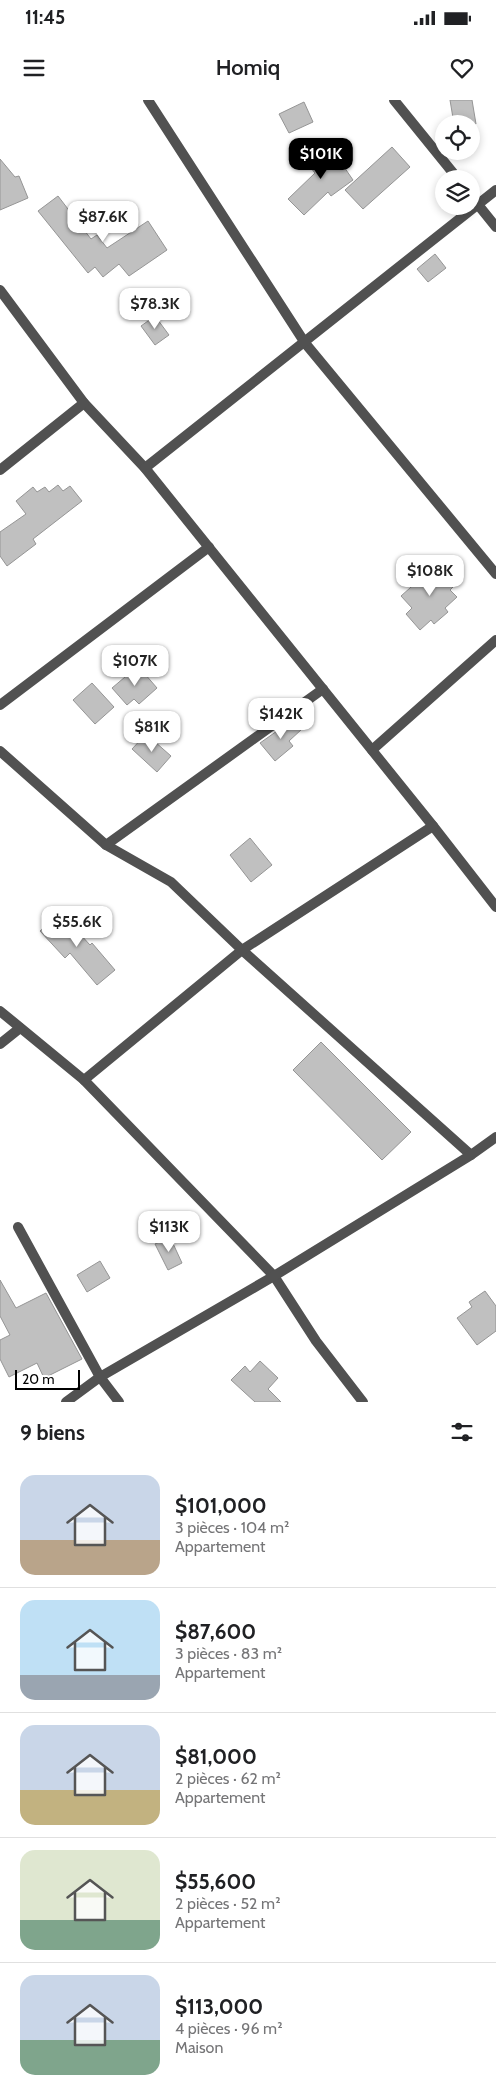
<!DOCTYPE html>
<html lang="fr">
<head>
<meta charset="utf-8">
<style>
  :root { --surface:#fff; --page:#f2f2f2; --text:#202124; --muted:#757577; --line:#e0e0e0; --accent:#000 }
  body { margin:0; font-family:Cabin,sans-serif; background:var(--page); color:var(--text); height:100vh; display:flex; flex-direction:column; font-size:19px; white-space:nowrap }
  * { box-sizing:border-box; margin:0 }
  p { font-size:16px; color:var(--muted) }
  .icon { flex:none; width:28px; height:28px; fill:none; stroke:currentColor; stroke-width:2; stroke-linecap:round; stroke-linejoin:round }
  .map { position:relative; height:1302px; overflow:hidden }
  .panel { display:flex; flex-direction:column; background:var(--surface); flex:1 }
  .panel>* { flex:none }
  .buttons { position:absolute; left:435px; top:15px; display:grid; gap:10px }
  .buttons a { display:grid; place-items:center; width:45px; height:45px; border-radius:50%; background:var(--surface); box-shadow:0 2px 8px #0003; font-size:25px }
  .scale { position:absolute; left:15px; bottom:12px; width:65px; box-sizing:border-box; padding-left:5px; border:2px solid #000; border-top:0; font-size:14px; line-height:18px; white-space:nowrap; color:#000; -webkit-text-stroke:4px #fff; paint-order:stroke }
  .price { position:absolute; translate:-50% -42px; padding:0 11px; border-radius:10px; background:#fff; color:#222; font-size:16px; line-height:32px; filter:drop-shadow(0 1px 2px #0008) }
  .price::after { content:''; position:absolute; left:50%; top:30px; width:15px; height:11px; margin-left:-8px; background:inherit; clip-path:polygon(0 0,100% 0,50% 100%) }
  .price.active { background:var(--accent); color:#fff }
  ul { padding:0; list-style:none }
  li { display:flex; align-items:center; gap:15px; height:125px; padding:0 20px }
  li+li { border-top:1px solid var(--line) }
  li span { display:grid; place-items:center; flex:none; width:140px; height:100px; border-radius:15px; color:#555 }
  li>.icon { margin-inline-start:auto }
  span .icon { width:60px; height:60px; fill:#fffc; stroke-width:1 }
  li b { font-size:21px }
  h2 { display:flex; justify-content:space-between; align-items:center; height:60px; padding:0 20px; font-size:21px }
  .status { display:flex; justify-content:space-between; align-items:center; height:35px; padding:0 25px; background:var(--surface); direction:ltr }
  .status svg { height:14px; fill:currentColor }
  header { display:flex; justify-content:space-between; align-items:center; height:65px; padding:0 20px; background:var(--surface); font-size:22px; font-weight:600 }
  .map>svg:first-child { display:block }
  .building { fill:#c0c0c0; stroke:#959595 }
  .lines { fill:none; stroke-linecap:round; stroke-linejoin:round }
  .minor { stroke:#515151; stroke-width:10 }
</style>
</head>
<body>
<div class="status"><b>11:45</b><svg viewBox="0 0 49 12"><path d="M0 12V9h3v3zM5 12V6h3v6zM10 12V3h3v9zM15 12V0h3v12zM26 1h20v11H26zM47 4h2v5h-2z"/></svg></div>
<header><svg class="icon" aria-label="menu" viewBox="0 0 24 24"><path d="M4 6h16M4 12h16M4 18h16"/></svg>Homiq<svg class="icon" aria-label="heart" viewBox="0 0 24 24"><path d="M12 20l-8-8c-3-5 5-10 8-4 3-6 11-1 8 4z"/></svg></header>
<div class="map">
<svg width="496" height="1302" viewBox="0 0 496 1302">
  <rect width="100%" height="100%" fill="#fff"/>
  <g class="building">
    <polygon points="450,0 472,0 476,24 454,24"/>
    <polygon points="304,2 313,22 289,33 279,14"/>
    <polygon points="329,45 353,80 331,96 328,92 304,115 288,99 315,73 306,62"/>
    <polygon points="392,47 410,67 363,109 345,90"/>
    <polygon points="0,59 15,77 19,76 28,98 0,110"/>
    <polygon points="58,96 91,139 97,135 107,148 148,121 167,150 129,176 119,164 103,177 95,167 88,173 38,111"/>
    <polygon points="435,154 446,168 428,182 417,169"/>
    <polygon points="155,216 169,235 155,245 141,226"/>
    <polygon points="58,385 63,391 70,386 82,401 33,439 36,444 7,466 0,456 0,432 26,414 16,401 33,387 37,392 45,387 49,392"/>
    <polygon points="439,462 457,483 450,490 457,497 445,508 448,512 434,524 431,520 420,530 406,514 412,508 401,496"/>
    <polygon points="138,566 157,588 139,604 134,599 127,605 112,588"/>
    <polygon points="92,583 114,607 95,624 73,600"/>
    <polygon points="294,619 302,629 289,641 293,646 275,661 260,643"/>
    <polygon points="146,634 171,656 157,672 132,649"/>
    <polygon points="250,738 272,765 251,782 230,755"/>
    <polygon points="60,812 90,845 92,843 115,870 97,885 70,853 65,858 40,831"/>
    <polygon points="321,942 411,1032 382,1060 293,970"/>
    <polygon points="170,1137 182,1163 168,1170 155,1144"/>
    <polygon points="100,1161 110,1178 87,1192 77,1175"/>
    <polygon points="0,1180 16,1208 46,1193 82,1259 44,1278 37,1263 9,1277 0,1259 0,1240 10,1235 0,1216"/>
    <polygon points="485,1191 496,1206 496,1231 477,1245 457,1218 472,1207 469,1202"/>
    <polygon points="260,1261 278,1278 268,1289 281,1302 255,1302 231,1280 245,1266 250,1272"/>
  </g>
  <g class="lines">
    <g class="minor">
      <polyline points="148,0 305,243 496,474"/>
      <polyline points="394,0 458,79"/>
      <polyline points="471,96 496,127"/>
      <polyline points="0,190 84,303 145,368 433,726 496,807"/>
      <polyline points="145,368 496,90"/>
      <polyline points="0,370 84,303"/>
      <polyline points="0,605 209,447"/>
      <polyline points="372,650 496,540"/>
      <polyline points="0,651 106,745 171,782 242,850 471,1055"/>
      <polyline points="106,745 323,589"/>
      <polyline points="0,911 84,980 274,1176 316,1241 363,1302"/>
      <polyline points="0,944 20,928"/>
      <polyline points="84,980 242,850 433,726"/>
      <polyline points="18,1127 100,1277 119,1302"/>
      <polyline points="66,1302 100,1277 274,1176 471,1055 496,1037"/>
    </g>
  </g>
</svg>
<div class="buttons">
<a><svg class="icon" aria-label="locate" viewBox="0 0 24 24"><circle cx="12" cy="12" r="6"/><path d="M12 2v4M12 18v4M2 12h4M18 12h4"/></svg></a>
<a><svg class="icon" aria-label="layers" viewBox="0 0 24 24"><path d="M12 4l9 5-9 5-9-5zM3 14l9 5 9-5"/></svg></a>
</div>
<div class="scale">20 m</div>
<b class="price active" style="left:321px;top:80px">$101K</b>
<b class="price" style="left:103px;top:143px">$87.6K</b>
<b class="price" style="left:155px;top:230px">$78.3K</b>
<b class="price" style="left:430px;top:497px">$108K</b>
<b class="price" style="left:135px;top:587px">$107K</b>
<b class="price" style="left:281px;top:640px">$142K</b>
<b class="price" style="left:152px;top:653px">$81K</b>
<b class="price" style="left:77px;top:848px">$55.6K</b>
<b class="price" style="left:169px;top:1153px">$113K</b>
</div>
<section class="panel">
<h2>9 biens<svg class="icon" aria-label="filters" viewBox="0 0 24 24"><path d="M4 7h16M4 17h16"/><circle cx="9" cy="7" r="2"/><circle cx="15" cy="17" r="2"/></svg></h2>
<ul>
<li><span style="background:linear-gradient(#c9d6e8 65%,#b9a48a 0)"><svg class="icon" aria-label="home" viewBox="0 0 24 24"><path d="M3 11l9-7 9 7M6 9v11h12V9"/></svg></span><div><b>$101,000</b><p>3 pièces · 104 m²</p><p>Appartement</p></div></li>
<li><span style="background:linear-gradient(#bfe0f5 75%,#9aa5b1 0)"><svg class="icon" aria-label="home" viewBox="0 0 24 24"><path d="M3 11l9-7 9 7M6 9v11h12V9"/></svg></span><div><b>$87,600</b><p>3 pièces · 83 m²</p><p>Appartement</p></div></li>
<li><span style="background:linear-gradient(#c9d6e8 65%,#c2b280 0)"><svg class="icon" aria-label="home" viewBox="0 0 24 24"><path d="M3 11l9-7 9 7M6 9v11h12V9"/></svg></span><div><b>$81,000</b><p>2 pièces · 62 m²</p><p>Appartement</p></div></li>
<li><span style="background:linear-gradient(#dfe7d0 70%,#7fa58c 0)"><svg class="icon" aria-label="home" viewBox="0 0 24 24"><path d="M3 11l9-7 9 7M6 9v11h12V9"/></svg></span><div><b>$55,600</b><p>2 pièces · 52 m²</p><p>Appartement</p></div></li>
<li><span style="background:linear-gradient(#c9d6e8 65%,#7fa58c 0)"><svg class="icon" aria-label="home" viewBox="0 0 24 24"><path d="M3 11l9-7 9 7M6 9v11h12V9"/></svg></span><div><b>$113,000</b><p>4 pièces · 96 m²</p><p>Maison</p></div></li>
</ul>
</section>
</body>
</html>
